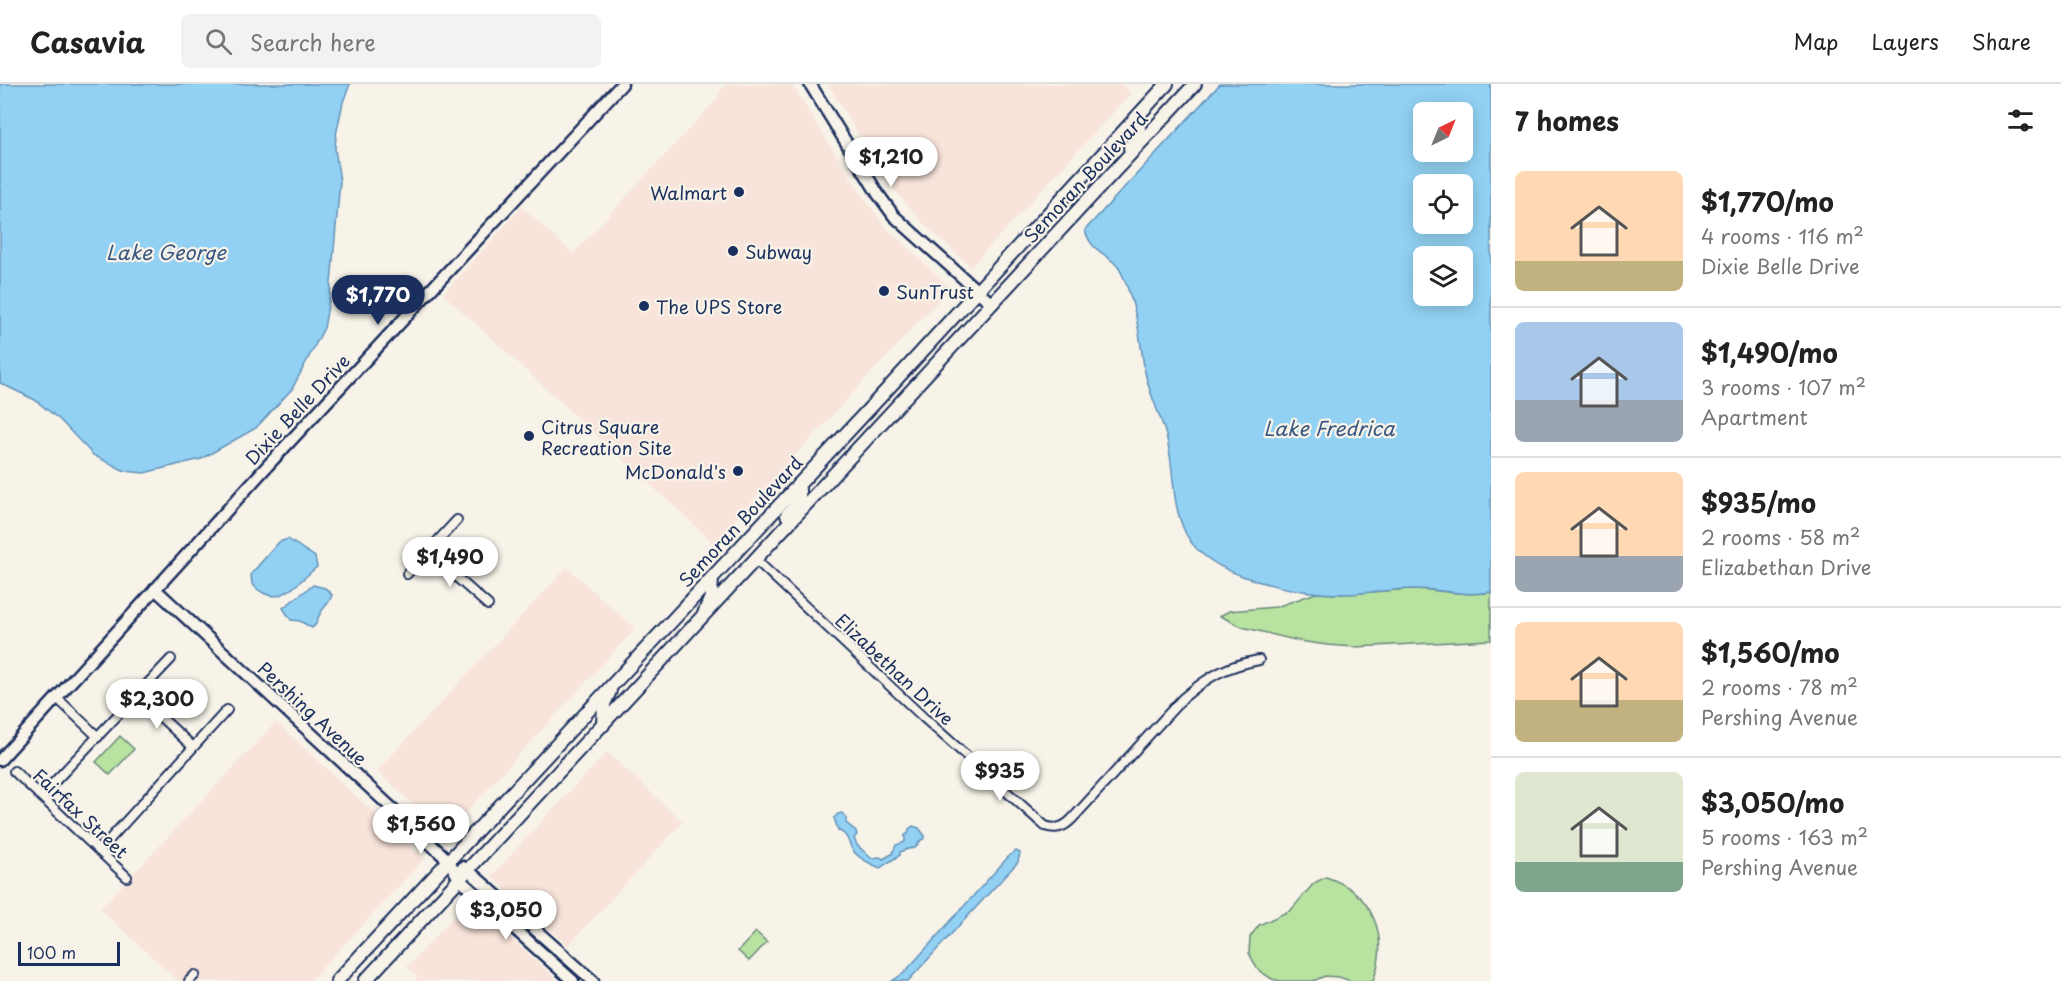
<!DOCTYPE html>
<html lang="en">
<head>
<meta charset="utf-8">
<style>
  :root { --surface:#fff; --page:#f2f2f2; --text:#222; --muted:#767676; --line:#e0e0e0; --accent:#1b2f5e }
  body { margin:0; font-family:"Playpen Sans",sans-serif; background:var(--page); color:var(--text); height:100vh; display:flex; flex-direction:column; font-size:22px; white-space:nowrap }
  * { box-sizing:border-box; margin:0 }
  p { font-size:20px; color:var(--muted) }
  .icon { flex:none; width:33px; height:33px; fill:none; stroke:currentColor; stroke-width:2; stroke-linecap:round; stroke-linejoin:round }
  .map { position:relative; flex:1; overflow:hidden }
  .side { display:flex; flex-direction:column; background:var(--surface); width:570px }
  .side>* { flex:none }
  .needle { width:39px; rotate:43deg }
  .controls { position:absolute; left:1413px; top:18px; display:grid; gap:12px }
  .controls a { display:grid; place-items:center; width:60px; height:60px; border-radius:9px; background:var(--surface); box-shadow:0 3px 15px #0003; font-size:30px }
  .scale { position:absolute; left:18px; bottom:15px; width:102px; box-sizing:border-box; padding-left:6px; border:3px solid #1b2f5e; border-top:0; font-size:16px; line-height:21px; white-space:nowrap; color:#1b2f5e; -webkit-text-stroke:4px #f7f3e8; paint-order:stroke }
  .price { position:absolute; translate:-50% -51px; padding:0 14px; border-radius:21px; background:#fff; color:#222; font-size:20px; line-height:39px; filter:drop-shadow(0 2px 3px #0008) }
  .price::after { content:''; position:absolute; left:50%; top:36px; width:18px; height:14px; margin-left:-9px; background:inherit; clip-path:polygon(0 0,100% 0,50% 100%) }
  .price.active { background:var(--accent); color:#fff }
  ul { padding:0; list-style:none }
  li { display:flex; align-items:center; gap:18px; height:150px; padding:0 24px }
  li+li { border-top:2px solid var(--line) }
  li span { display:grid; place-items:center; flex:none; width:168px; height:120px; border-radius:9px; color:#555 }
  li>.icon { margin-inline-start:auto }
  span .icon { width:72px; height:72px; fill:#fffc; stroke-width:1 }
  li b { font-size:26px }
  h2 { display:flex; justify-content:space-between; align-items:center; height:72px; padding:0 24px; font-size:26px }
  header { display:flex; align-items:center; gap:36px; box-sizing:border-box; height:84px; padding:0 30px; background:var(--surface); border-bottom:2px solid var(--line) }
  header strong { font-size:28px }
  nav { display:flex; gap:33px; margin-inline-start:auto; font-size:21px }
  .search { width:420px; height:54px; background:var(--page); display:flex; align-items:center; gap:15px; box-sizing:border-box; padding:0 21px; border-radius:9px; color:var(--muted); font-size:22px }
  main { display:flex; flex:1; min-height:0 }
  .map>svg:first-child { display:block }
  .built { fill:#f9e4db }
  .green { fill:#b8e29f; stroke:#6a887e; stroke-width:1.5 }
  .water { fill:#92d1f3; stroke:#6290b7; stroke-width:1.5; fill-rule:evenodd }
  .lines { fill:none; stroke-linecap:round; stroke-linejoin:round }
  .street-casing { stroke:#1b2f5e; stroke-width:12 }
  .secondary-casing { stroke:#1b2f5e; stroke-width:15 }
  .primary-casing { stroke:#1b2f5e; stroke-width:16 }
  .street { stroke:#f7f3e8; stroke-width:8 }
  .secondary { stroke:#f7f3e8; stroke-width:10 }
  .primary { stroke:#f7f3e8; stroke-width:12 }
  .poi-dot { fill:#1b2f5e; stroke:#f7f3e8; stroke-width:2 }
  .labels { text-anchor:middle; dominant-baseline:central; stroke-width:4.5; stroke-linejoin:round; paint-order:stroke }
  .street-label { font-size:18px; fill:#1b2f5e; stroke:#f7f3e8 }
  .poi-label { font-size:18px; fill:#1b2f5e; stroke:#f7f3e8; text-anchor:start }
  .water-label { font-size:20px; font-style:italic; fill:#395883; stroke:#f7f3e8 }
</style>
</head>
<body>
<header>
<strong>Casavia</strong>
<div class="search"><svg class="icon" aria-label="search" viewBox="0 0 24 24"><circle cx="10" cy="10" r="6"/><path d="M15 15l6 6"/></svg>Search here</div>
<nav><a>Map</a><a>Layers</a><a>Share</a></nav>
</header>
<main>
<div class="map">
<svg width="1491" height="897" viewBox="0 0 1491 897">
  <rect width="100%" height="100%" fill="#f7f3e8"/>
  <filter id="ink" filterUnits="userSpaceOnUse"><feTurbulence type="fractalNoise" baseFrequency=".0167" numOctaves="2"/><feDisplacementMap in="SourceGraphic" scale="12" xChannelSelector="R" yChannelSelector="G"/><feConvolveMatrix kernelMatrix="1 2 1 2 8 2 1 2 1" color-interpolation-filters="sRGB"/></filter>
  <g filter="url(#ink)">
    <g class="built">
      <polygon points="727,0 791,0 863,113 884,141 950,204 714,459 443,210 522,123 573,170 720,12 718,9"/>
      <polygon points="828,0 1121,0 1131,9 971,183 926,142 888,99"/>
      <polygon points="567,483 635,545 446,750 377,687"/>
      <polygon points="276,638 424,775 310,897 178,897 100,825"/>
      <polygon points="607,668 683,738 568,862 491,792"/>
      <polygon points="469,816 558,897 414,897 418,893 407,883"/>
    </g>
    <g class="green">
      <path d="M1410 505C1438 505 1463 513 1491 508V556L1355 563 1327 561 1299 557 1242 543 1220 532 1229 527 1276 523 1316 509 1341 510Z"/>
      <polygon points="120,652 134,665 110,691 96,678"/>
      <path d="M1326 793C1373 808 1390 852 1373 897H1351L1339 893 1325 892 1313 897H1280L1272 895 1258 886 1249 869 1250 853 1259 841 1291 826 1314 799Z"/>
      <polygon points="756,848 767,858 749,877 738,867"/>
    </g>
    <g class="water">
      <polygon points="0,0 350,0 343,18 336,51 335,65 340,97 330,211 324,244 292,305 256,344 201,375 144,389 125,387 93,371 60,336 35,316 0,299"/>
      <path d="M1220 0H1491V508C1463 513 1441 505 1414 505 1390 505 1366 510 1341 510 1297 510 1208 494 1186 450 1169 416 1176 382 1165 348 1159 328 1149 309 1145 288 1141 267 1140 246 1134 225 1131 214 1124 191 1118 183 1106 168 1091 168 1085 146ZM1424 28H1462V68H1424ZM1424 100H1462V140H1424ZM1424 172H1462V212H1424Z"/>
      <path d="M288 455 315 473 317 483C295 500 278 528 252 500L251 490 279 458Z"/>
      <path d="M313 501 325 504 332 511C329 520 323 523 320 530 316 536 319 539 312 544L300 537 291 536 283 524Z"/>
      <path d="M842 729 846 733V739L856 747 857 751 854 754 857 761 871 774 880 773 883 775 892 770 896 761 905 758V751L908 750 909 745 913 742 919 744 925 752 924 755 921 756 915 764 908 765 900 768V771L880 784C871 780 861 776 854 768 846 757 851 753 838 746L834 734 838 730Z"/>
      <polygon points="1016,767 1020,769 1018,778 908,897 892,897 904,889 1009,772"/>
    </g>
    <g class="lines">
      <defs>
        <g id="street">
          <polyline points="428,468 488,521"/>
          <path d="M756 476 923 633 1045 742C1057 746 1064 743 1072 735L1183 614C1209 592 1226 582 1259 576"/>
          <polyline points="407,490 457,436"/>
          <polyline points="137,611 193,663"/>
          <polyline points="56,613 98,653"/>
          <polyline points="14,687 127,793"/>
          <polyline points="41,712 171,575"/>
          <polyline points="99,767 227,626"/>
          <polyline points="189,897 195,891"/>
        </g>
        <g id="secondary">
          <polyline points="810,0 878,110 894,132 992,220"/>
          <polyline points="155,505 449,777 459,795 573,897"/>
          <polyline points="0,676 270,379 622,0"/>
          <polyline points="463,783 468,786 593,897"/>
        </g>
        <g id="primary">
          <path d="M1130 64C1137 52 1141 45 1139 31"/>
          <path d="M787 431C796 421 802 415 798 401"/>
          <polyline points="705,527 711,513 712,494"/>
          <polyline points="603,641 604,620 610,607"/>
          <polyline points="337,897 882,311 1167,0"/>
          <polyline points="365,897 1195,0"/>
        </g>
      </defs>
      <use href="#street" class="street-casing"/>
      <use href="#secondary" class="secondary-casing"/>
      <use href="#primary" class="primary-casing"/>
      <use href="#street" class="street"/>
      <use href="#secondary" class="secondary"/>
      <use href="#primary" class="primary"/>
    </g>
  </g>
  <g class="poi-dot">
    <circle cx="739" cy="108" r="6"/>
    <circle cx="733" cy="167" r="6"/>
    <circle cx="884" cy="207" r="6"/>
    <circle cx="644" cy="222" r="6"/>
    <circle cx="529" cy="352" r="6"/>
    <circle cx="738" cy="387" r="6"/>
  </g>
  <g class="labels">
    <g class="street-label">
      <text transform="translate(1085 93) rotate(-47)">Semoran Boulevard</text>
      <text transform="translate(297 325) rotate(-47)">Dixie Belle Drive</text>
      <text transform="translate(740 437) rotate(-47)">Semoran Boulevard</text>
      <text transform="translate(895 585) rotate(43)">Elizabethan Drive</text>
      <text transform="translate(313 629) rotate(43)">Pershing Avenue</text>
      <text transform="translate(81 729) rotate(43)">Fairfax Street</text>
    </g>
    <g class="poi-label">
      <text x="727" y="108" text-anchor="end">Walmart</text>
      <text x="745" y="167">Subway</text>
      <text x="896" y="207">SunTrust</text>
      <text x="656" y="222">The UPS Store</text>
      <text x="541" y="342">Citrus Square<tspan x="541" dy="21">Recreation Site</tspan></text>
      <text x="726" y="387" text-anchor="end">McDonald's</text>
    </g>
    <g class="water-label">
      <text x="166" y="168">Lake George</text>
      <text x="1329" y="344">Lake Fredrica</text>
    </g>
  </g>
</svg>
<div class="controls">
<a><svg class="needle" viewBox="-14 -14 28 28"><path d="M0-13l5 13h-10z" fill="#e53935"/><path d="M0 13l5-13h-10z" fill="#767676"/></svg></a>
<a><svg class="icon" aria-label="locate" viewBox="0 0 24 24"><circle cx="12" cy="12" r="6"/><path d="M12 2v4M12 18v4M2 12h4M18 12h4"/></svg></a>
<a><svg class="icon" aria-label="layers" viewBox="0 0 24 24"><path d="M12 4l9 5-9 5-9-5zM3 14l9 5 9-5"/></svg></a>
</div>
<div class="scale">100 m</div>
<b class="price" style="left:891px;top:104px">$1,210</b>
<b class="price active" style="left:378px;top:242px">$1,770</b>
<b class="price" style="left:450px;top:504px">$1,490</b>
<b class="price" style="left:157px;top:646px">$2,300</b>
<b class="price" style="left:1000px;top:718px">$935</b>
<b class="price" style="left:421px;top:771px">$1,560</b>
<b class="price" style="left:506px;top:857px">$3,050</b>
</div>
<section class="side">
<h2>7 homes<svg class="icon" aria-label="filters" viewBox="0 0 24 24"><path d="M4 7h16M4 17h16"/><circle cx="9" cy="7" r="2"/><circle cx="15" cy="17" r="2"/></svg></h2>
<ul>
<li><span style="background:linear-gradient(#ffd9b3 75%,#c2b280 0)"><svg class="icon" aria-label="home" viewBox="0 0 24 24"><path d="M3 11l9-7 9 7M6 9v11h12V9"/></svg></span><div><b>$1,770/mo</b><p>4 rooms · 116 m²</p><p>Dixie Belle Drive</p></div></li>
<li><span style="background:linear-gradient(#a9c7e8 65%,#9aa5b1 0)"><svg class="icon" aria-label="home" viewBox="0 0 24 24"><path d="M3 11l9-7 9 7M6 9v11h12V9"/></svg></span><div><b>$1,490/mo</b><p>3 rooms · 107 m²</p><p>Apartment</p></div></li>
<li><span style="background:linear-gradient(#ffd9b3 70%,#9aa5b1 0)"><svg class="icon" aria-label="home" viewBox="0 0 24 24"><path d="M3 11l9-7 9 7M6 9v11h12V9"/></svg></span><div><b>$935/mo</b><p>2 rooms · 58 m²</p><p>Elizabethan Drive</p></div></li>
<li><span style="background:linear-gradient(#ffd9b3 65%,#c2b280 0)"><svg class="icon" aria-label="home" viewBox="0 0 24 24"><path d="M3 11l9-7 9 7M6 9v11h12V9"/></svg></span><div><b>$1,560/mo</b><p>2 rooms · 78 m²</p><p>Pershing Avenue</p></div></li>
<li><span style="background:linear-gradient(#dfe7d0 75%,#7fa58c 0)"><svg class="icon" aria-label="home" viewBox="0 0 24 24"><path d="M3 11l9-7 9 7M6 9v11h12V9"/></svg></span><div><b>$3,050/mo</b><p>5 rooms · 163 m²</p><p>Pershing Avenue</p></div></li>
</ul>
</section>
</main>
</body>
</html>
